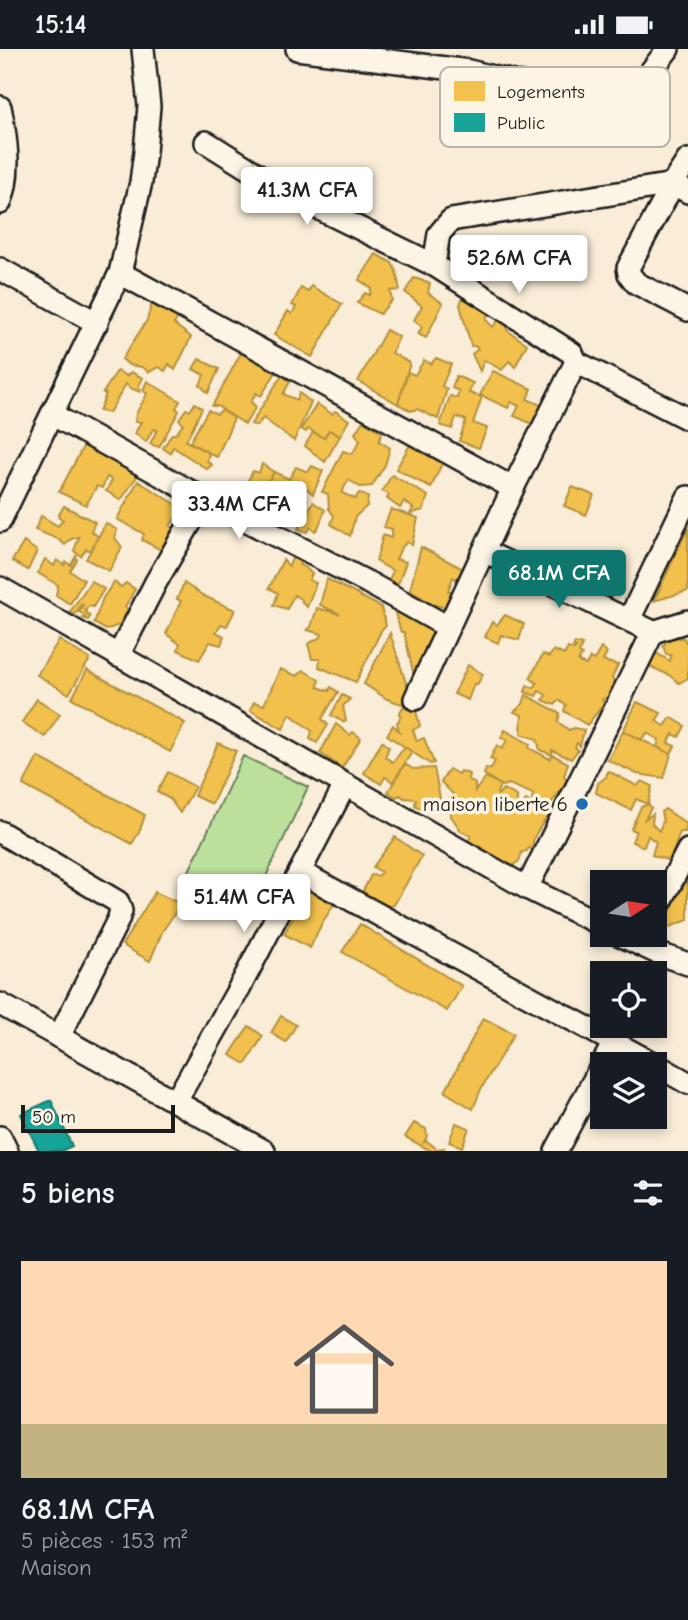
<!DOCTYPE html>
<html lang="fr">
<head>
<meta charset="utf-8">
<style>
  :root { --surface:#171b24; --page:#20242c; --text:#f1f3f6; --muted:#9ea1a6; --accent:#0f766e }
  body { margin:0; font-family:"Comic Neue",sans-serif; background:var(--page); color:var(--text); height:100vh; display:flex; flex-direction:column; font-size:26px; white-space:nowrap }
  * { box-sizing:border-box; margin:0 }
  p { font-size:23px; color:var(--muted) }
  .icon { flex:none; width:38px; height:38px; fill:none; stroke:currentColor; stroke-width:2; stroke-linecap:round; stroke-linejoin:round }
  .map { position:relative; height:1102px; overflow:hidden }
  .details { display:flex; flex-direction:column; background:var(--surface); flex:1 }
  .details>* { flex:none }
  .needle { width:46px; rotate:78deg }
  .fabs { position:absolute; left:590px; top:821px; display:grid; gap:14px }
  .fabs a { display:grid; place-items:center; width:77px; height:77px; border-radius:0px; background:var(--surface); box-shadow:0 4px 10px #0003; font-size:35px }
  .scale { position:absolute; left:21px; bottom:18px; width:154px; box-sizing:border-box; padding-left:7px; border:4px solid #1c1c1c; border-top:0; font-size:19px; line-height:24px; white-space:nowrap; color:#1c1c1c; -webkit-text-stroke:5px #fcf5e5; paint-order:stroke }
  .price { position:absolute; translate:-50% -60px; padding:0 16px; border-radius:7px; background:#fff; color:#222; font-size:23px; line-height:46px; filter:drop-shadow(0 2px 4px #0008) }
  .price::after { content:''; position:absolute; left:50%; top:42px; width:21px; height:16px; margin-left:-10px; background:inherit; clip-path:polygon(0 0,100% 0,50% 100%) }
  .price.active { background:var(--accent); color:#fff }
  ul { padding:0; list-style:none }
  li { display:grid; align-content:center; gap:14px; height:371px; padding:0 21px }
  li span { display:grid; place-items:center; height:217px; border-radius:0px; color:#555 }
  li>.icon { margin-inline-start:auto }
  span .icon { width:126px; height:126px; fill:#fffc; stroke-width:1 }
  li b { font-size:30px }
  h2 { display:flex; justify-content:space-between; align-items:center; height:84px; padding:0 21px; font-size:30px }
  .status { display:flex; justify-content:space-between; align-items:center; height:49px; padding:0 35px; background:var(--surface); direction:ltr }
  .status svg { height:19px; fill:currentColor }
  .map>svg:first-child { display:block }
  .green { fill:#bae09b; stroke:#6b7e5c; stroke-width:2 }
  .homes { fill:#f2c14e; stroke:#b2903f; stroke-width:2 }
  .public { fill:#17a398; stroke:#187a73; stroke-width:2 }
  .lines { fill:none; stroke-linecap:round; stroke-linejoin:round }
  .street-casing { stroke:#1c1c1c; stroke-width:26 }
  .street { stroke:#fcf5e5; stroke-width:21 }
  .poi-dot { fill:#1f6fb2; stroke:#fcf5e5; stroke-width:2.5 }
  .labels { text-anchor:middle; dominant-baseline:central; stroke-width:7; stroke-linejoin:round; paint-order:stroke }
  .poi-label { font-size:21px; fill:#1c1c1c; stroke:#fcf5e5; text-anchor:end }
  .key { fill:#fcf5e5; stroke:#b9b4a9; stroke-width:2 }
  .key-label { font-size:19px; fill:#1c1c1c }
</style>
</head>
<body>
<div class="status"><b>15:14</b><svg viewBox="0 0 49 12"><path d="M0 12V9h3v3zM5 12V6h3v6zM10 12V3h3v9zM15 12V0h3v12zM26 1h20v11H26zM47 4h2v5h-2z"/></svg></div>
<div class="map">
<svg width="688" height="1102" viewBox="0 0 688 1102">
  <rect width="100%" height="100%" fill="#f9edd7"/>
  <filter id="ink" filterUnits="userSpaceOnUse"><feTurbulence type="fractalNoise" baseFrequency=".0143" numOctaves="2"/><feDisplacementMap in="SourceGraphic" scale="14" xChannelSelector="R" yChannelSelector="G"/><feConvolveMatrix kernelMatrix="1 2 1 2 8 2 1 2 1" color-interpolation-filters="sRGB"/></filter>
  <g filter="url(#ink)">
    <polygon class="green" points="243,707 308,738 246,870 181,839"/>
    <g class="homes">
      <polygon points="376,205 392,214 396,222 400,241 390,242 392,251 380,265 357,254 365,244 370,246 371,239 359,231"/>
      <polygon points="414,229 430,234 428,244 443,254 426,289 418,285 422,278 414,271 422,257 405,243"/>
      <polygon points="311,237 342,255 312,308 274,286 288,262 292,265 296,258 292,256 301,239 308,243"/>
      <polygon points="468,248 490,259 486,271 493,278 501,268 508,269 507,281 527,295 515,318 509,312 502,321 484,311 480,322 472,305 478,300 475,297 471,297 460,256 462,250"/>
      <polygon points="153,251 179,267 174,275 191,288 175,321 169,315 165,322 159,318 149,323 142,318 129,316 122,310 147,271"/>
      <polygon points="386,281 399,288 392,304 410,314 398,355 358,332"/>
      <polygon points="241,304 276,323 261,347 256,344 251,353 256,358 245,375 217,357 212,357"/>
      <polygon points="436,309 451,315 442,337 447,340 438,370 417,360 411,362 398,355 408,323 415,326 424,311 431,315"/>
      <polygon points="199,310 219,320 208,344 200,336 204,326 193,320"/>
      <polygon points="117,322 127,327 131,323 143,329 138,338 141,340 140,343 130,339 126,335 109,364 99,362 106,345 103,344"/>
      <polygon points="493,322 532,340 527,350 543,357 535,376 514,367 519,357 511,353 508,359 480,346"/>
      <polygon points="282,326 290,333 283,345 297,351 299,344 311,353 294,392 263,369 257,377 251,375"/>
      <polygon points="456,327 473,334 469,344 482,348 473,374 487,379 479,399 459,392 466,371 456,368 452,380 440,376 450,347 457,349 459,342 452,339"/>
      <polygon points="147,332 180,352 176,359 179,362 159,398 150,395 157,381 153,380 146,393 135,384 141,373 135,373 136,365 147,345 143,341"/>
      <polygon points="195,354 202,359 186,392 209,404 207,412 212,416 207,420 173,398 170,404 163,399 172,385 176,385 183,375 179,370 186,360 190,362"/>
      <polygon points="317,355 332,365 335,362 349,371 340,387 329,381 324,389 308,380 306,383 301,380"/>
      <polygon points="208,361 217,365 222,361 234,369 217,408 190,393"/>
      <polygon points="363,372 382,383 379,392 390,399 385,416 372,437 360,438 349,431 345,437 342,444 355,450 359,444 368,448 367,457 355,468 350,487 331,475 334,467 329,460 328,445 322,443 343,402 352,405 360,392 355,384"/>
      <polygon points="329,381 340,387 325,413 305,397 313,383 324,389"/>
      <polygon points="411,394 443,412 431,439 396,420"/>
      <polygon points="91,395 140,423 121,451 106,442 112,431 107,428 102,439 97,437 86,456 59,443 84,396"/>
      <polygon points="262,415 274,423 254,456 235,442 240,435 245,437 253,422 259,424"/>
      <polygon points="312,417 323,422 313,445 306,439 301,447 307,451 300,460 290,455 283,463 267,456 264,463 254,456 274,423 289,430 296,418 308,423"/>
      <polygon points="392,426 428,447 423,461 410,465 413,459 404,452 400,459 387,450 389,446 382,442"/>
      <polygon points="138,432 182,459 170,477 173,479 161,501 142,491 144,485 117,470"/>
      <polygon points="572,438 594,446 586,466 564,457"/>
      <polygon points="313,453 325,461 318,479 315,482 311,478 307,483 298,480"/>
      <polygon points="64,457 95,473 91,482 98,487 91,502 86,500 81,507 74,502 79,488 71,490 65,496 58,490 35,481 41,467 58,477 63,471 58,467"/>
      <polygon points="391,460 418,469 412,496 407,493 401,499 396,510 406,513 398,535 389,531 393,522 376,512 383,486 391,489 392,480 384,478"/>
      <polygon points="106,474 117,481 115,489 122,498 109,522 86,510"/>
      <polygon points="688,479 688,542 654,552"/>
      <polygon points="24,493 37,502 28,521 12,512"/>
      <polygon points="421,498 469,523 463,535 453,528 448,542 456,542 450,560 432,555 410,541"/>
      <polygon points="294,504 302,509 299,516 305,518 312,525 309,531 316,534 307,558 302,553 302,551 294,546 287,560 274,556 278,544 269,539 283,511 289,517"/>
      <polygon points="76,507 77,511 70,522 84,531 70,555 56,546 58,536 38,524 45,510 54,517 57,511 64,516 66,513 71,516"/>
      <polygon points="327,530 381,558 386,577 382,580 356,633 319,618 320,610 312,610 308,595 321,588 322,585 307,581 311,578 317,559 340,565 320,556"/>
      <polygon points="91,532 104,540 93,558 89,557 85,561 90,568 88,571 83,569 86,567 79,563 83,556 81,555 75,566 70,563"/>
      <polygon points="114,533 121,538 126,534 135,540 125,558 129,561 119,576 106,581 94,574 103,549"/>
      <polygon points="184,534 204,547 235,561 227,577 221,575 216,583 224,587 221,596 210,593 199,611 178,601 180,595 166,585 181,552 177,550"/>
      <polygon points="393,558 442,584 416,636 404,583 401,583"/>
      <polygon points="505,566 524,575 519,591 501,586 498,594 485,588 492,573 497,576"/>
      <polygon points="390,584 414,659 387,650 364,635"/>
      <polygon points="670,588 684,589 688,597 688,629 679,634 669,626 649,617 656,604 670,612 671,606 666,605 663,597"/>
      <polygon points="59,591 90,610 69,645 37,626"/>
      <polygon points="575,594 582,596 579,604 582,606 578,613 586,616 590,609 594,611 601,599 607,604 603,612 618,616 612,629 616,636 609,647 602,651 604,655 587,676 564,662 566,656 558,651 555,656 543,651 546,646 539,642 536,647 525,643 527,636 534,639 537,634 530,629 543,605 549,608 554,601 564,606 568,599 574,601 576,599 573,598"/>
      <polygon points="468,616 483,625 477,636 474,635 468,651 454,645"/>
      <polygon points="280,620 297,627 303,621 319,631 318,638 329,642 331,638 338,643 322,670 328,676 317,694 310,690 312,682 290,665 283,680 250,661 254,653 264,656"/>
      <polygon points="87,621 185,674 170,703 72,649"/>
      <polygon points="342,646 350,650 343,657 346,672 343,673 331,666"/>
      <polygon points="526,646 560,664 558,673 569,681 574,679 584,681 580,697 577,694 575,698 578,701 571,710 552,701 552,706 540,701 537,690 521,685 522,666 514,663 523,655"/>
      <polygon points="37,650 60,665 45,688 22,673"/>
      <polygon points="637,653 661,664 656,672 665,677 671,668 685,677 679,688 673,685 668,694 675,697 671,705 657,698 659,691 647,684 641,691 623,682"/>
      <polygon points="403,658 412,662 416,662 420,677 413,681 417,692 424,689 434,714 430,715 387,686 393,676 399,682 397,674 401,667 399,665"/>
      <polygon points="336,675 350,686 353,683 361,689 342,719 320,704"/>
      <polygon points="505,681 530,695 529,699 550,710 553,706 568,714 564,727 568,732 548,758 532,751 533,745 509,735 502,737 484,725 486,720 491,720 495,712 490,710 497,696 502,700 507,691 501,689"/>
      <polygon points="623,682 671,705 664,729 637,725 608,711"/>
      <polygon points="382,692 389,698 385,708 393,713 405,698 412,703 393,733 385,728 381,735 364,724"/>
      <polygon points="218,694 236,702 212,755 194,747"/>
      <polygon points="38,708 145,766 140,781 132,795 23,736"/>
      <polygon points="405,715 413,720 434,719 441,754 423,761 415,756 416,750 404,749 400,746 396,748 388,743"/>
      <polygon points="449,720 458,725 460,722 469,725 468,730 475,735 475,742 486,728 500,736 497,744 498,746 503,740 517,747 517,755 523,756 526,751 533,755 532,761 535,764 538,756 550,767 544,772 534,788 532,800 528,799 527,802 522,803 519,812 512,817 467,794 471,787 461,782 451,767 449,753 453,745 441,733"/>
      <polygon points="608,722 637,737 642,732 652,737 648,755 636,750 631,761 596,744 598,734 606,728"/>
      <polygon points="168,723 195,738 180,764 170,750 157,743"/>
      <polygon points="648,755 651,759 645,770 653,765 652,775 659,782 663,772 661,763 665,760 687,775 685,783 680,783 670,812 652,806 656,793 648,787 644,798 632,793 636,782 631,780 641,758"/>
      <polygon points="395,788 422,807 394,856 384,859 362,844 371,826 378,827 381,823 373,818"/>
      <polygon points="611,822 634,831 634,833 606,833"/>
      <polygon points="688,831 688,871 654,884 671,851 679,842 681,842"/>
      <polygon points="308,839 335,854 322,874 310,899 284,885"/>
      <polygon points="155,843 181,855 162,883 150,912 122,896"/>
      <polygon points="360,875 462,937 447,962 342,903"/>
      <polygon points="281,967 296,976 286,993 271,984"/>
      <polygon points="483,969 514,985 481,1040 473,1060 445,1043"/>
      <polygon points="249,977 263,987 246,1015 230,1006"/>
      <polygon points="414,1074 426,1080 427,1087 424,1093 427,1092 437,1100 444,1099 442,1102 431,1102 405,1088"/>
      <polygon points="456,1074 469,1079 462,1098 449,1093"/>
    </g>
    <polygon class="public" points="51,1051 72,1097 61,1102 39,1102 21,1065"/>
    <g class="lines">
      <defs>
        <g id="street">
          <polyline points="297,0 469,22 598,54 628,52 668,0"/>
          <path d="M0 58C6 87 12 126 0 154"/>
          <polyline points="206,93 289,145 434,216"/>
          <polyline points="688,111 678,126 628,219 629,225 636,234 688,261"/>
          <polyline points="688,143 673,135 451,171 439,185 434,216 572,304 576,313 688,370"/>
          <polyline points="0,220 97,274"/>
          <polyline points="120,224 513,439"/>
          <polyline points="53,366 204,450 367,533 448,578"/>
          <polyline points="0,472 120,224 141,133 145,103 149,57 143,0"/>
          <polyline points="484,502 653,583 688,572"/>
          <polyline points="0,539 527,839 602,876"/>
          <polyline points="629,571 688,448"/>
          <polyline points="118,607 156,533 204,450"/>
          <polyline points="415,650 513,439 576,313"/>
          <polyline points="0,783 118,853 121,862 118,871 59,988"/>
          <polyline points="300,823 654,1015"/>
          <polyline points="527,839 653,583"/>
          <polyline points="654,866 688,801"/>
          <polyline points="620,886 662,906 688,915"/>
          <polyline points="0,955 264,1102"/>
          <polyline points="654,1015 688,1034"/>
          <polyline points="176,1052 242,934 345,736"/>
          <polyline points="0,1088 7,1102"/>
          <polyline points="556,1102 614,993"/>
        </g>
      </defs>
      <use href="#street" class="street-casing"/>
      <use href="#street" class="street"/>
    </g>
  </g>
  <circle class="poi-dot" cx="582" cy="755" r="7"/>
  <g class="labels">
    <g class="poi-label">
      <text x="568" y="755">maison liberte 6</text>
    </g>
  </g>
  <rect x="440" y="18" width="230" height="80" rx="10" class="key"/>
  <rect x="454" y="32" width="31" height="20" fill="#f2c14e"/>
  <rect x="454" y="64" width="31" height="19" fill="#17a398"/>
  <g class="key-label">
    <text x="497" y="49">Logements</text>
    <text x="497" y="80">Public</text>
  </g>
</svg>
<div class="fabs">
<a><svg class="needle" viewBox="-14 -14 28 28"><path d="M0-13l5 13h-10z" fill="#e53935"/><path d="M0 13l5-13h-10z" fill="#9ea1a6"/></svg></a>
<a><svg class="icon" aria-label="locate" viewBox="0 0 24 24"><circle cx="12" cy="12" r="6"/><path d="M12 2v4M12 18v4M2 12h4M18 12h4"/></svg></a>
<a><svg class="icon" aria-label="layers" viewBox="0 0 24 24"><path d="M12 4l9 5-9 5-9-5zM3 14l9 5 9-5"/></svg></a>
</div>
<div class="scale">50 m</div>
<b class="price" style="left:307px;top:178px">41.3M CFA</b>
<b class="price" style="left:519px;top:246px">52.6M CFA</b>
<b class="price" style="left:239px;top:492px">33.4M CFA</b>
<b class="price active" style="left:559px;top:561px">68.1M CFA</b>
<b class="price" style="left:244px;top:885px">51.4M CFA</b>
</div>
<section class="details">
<h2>5 biens<svg class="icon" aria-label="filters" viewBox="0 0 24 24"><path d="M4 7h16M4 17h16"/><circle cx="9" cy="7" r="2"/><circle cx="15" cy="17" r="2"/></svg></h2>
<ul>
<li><span style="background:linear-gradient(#ffd9b3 75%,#c2b280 0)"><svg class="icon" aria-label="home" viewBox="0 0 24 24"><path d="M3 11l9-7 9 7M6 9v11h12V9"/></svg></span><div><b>68.1M CFA</b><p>5 pièces · 153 m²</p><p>Maison</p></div></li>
</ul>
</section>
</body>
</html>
